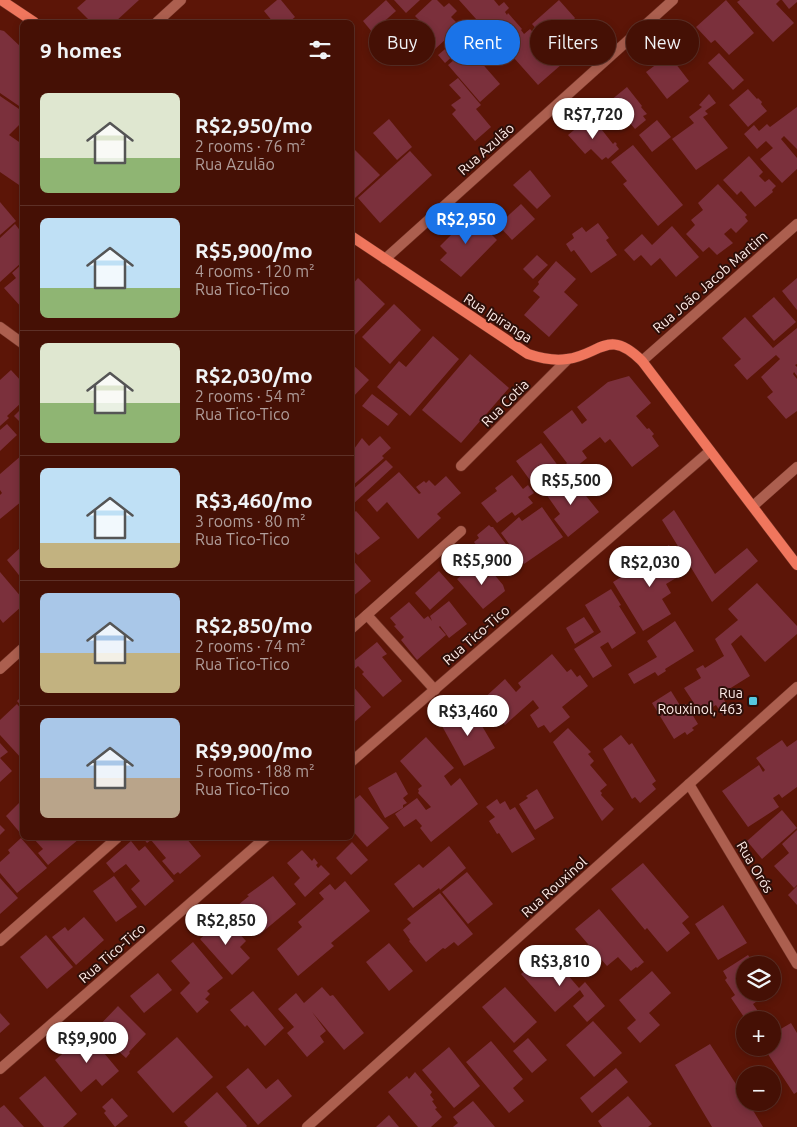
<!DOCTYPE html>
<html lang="en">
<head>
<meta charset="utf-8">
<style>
  :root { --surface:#451005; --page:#4c190f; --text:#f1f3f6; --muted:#b09d9a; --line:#5d3027; --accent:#1a73e8 }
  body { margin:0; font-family:Ubuntu,sans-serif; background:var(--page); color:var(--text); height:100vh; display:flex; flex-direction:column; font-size:19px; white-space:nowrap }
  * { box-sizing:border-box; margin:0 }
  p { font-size:16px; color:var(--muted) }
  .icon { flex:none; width:28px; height:28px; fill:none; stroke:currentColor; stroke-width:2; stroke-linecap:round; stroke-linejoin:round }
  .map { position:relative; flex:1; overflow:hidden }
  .panel { position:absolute; left:20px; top:20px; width:334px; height:820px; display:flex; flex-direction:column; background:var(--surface); border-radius:8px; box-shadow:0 2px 8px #0003,0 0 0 1px var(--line) }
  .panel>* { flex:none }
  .top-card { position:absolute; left:369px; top:20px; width:352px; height:45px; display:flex; gap:10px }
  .buttons { position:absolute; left:736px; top:956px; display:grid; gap:10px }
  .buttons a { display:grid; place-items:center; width:45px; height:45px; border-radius:50%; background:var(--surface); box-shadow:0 2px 8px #0003,0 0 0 1px var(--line); font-size:25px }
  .price { position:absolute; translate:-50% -42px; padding:0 11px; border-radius:18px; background:#fff; color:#222; font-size:16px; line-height:32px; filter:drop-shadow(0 1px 2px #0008) }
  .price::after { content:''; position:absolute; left:50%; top:30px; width:15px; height:11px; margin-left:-8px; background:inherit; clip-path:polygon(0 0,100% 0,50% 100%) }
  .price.current { background:var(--accent); color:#fff }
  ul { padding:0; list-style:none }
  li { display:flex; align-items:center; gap:15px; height:125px; padding:0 20px }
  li+li { border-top:1px solid var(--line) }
  li span { display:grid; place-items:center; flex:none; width:140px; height:100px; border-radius:8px; color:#555 }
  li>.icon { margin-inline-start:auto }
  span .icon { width:60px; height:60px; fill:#fffc; stroke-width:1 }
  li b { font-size:21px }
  h2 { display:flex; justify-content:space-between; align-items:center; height:60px; padding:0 20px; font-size:21px }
  .chip { padding:0 18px; border-radius:22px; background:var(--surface); box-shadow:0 2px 8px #0003,0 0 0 1px var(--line); font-size:18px; line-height:45px }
  .chip.current { background:var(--accent); color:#fff }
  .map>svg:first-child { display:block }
  .building { fill:#7b303c }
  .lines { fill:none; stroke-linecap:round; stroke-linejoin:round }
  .street-casing { stroke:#733326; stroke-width:11 }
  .secondary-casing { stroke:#733326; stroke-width:11 }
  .street { stroke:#ac5f4f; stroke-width:10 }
  .secondary { stroke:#f0765d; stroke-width:10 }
  .poi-dot { fill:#56c9e0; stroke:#2e0f09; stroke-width:2 }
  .labels { text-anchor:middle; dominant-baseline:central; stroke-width:4; stroke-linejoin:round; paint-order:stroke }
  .street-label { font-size:14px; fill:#ffece8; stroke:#2e0f09 }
  .poi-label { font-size:14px; fill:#ffece8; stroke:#2e0f09; text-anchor:end }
</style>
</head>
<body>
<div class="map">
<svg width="797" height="1127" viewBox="0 0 797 1127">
  <rect width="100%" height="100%" fill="#5c1507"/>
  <g class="building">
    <polygon points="86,0 139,0 115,22 91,22 77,8"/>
    <polygon points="277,0 281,0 295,17 289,22 273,22 264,11"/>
    <polygon points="386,0 396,11 372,32 363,21"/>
    <polygon points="394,0 420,0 406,13"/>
    <polygon points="432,0 437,0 444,7 449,3 457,11 451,17 460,26 434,50 416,29 422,23 415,16"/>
    <polygon points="459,0 494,0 499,6 504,2 509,8 505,12 507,15 508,13 522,29 521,30 524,34 530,29 562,64 538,85 506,49 512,44 509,41 508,42 502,35 493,43 483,31 485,29"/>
    <polygon points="559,0 575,18 571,23 586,40 564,60 532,24"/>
    <polygon points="726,0 754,33 729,55 715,40 711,43 696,27"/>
    <polygon points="740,0 780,0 776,4 794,23 773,42 737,2"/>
    <polygon points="782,0 797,0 797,2 789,9"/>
    <polygon points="407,21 426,44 406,60 388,37"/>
    <polygon points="0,30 4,31 22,48 22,108 0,93"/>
    <polygon points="457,39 464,46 445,63 438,55"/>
    <polygon points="474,43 485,55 479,60 500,84 480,102 448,65"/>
    <polygon points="719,53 744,80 733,90 708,63"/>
    <polygon points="669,55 689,81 667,99 646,72"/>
    <polygon points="458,78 481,105 476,109 491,127 475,141 452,114 456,110 451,105 461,98 449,85"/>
    <polygon points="627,87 642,106 641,107 647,114 643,116 646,120 635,129 621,112 615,117 605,105"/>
    <polygon points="748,89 757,99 758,98 762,102 761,104 767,111 748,127 729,105"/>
    <polygon points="709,94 716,103 705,111 708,114 703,117 728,148 696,170 672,139 694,123 689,117 702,107 699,105"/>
    <polygon points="0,96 22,111 22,122 9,135 22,144 22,187 0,172"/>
    <polygon points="797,107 797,149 784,136 781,139 797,158 797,169 782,183 760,159 773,148 766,141 757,149 744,134 754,125 759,131 767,124 770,127"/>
    <polygon points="591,116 613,144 615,142 617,144 616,145 619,149 608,159 606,157 602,160 591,149 585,154 568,135"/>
    <polygon points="389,119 412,147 397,160 373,133"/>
    <polygon points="657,120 671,137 652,152 639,135"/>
    <polygon points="633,145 683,205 658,226 623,184 627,181 611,162"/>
    <polygon points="351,146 380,175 355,198 351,194"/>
    <polygon points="410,151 432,175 380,223 358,198"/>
    <polygon points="749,156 763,172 759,176 765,182 769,179 776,186 772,190 773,192 755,207 741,191 737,195 723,180"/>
    <polygon points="530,170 551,196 537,209 513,185"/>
    <polygon points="718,184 747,215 745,217 748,221 736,233 731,228 724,234 733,243 717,255 709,247 703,252 686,234 695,225 691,220 703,210 698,203"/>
    <polygon points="0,202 16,221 0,235"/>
    <polygon points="521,204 535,219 512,240 498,225"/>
    <polygon points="470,213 497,240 461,277 440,260 447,253 440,246 453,233 452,231"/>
    <polygon points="598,223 609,238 606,240 617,255 591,273 574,250 571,252 566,244 574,238 572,234 582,227 586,232"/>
    <polygon points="15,224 22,233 21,236 22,238 22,262 0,282 0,238"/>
    <polygon points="672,226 699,257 676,277 660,258 651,266 641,255 634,261 624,250 642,234 652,245"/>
    <polygon points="537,255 548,265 533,279 523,269"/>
    <polygon points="556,261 576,279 564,292 578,305 549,337 524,315 540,297 533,291 539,284 538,282"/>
    <polygon points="22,264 22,308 4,288 16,278 12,273"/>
    <polygon points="358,278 385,304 351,339 351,286"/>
    <polygon points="797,278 797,310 782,291"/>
    <polygon points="774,297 796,322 774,341 752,316"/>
    <polygon points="394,304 421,330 390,364 362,337"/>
    <polygon points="745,317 773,348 797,328 797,364 795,365 797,367 797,376 794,372 793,374 797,379 797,411 786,419 767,397 773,392 761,377 780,359 776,355 747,380 734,365 741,359 722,338"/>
    <polygon points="433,336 459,359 410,416 377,387 399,361 406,367"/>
    <polygon points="470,354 509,388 461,443 422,410"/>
    <polygon points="351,363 369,380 351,399"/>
    <polygon points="11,370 22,382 22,402 7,416 9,418 0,426 0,380"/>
    <polygon points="629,376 651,403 636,416 647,429 649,428 654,434 652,436 659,446 632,467 610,439 605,443 600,437 582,451 587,458 571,471 566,464 567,463 543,432 572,410 582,424 587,420 577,407 608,382"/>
    <polygon points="372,394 398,414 388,426 362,406"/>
    <polygon points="22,408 22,424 14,416"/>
    <polygon points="7,424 17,435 0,451 0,430"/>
    <polygon points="380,436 391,448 382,456 384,458 351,487 351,447 354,449 362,438 369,446"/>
    <polygon points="541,443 565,475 550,486 545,480 535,487 516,461"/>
    <polygon points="22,455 22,501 0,519 0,495 2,493 0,490 0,474"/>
    <polygon points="386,460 393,467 351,506 351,491"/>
    <polygon points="399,472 419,494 421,493 416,487 424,481 426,483 429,480 435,486 446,476 461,493 437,514 441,518 418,539 387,502 377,512 367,500"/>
    <polygon points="512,475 523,489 528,485 534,493 528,497 533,503 515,516 512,512 497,523 481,503 497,491 495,488"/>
    <polygon points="566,476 571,483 574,481 599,512 568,537 554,519 560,514 546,494"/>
    <polygon points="542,507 563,537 524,564 501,533 519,517 522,521"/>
    <polygon points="674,510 715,574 747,548 758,561 712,602 662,520"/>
    <polygon points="356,511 380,538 358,555 351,548 351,515"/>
    <polygon points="489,525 491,527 493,527 512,552 493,567 474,542 479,538 477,535"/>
    <polygon points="669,545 686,572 666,584 671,593 662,599 671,614 643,631 613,582 641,565 647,574 652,571 645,560"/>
    <polygon points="22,546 22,579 7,560"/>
    <polygon points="351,558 371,581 351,598"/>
    <polygon points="475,564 487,578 493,573 503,585 505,591 483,609 457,579"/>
    <polygon points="439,571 454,588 430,610 415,593"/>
    <polygon points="0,572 22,598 22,606 3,623 0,619"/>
    <polygon points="757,583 797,626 797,634 765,662 741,635 731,644 750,676 721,694 730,711 723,716 716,705 701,714 684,688 701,678 696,669 703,665 705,668 724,656 715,639 738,620 728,609"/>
    <polygon points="611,589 621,605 619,606 636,633 612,649 608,642 600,647 612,666 593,678 574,649 601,632 585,605"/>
    <polygon points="449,601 467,624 449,638 440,626 439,627 446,635 417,660 401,640 404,637 394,626 396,625 390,618 409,602 424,619 428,616 432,621 430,616"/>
    <polygon points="584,617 594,632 575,644 566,628"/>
    <polygon points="675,621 694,651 665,669 666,671 658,676 655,672 634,684 628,674 657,657 647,641"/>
    <polygon points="377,642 387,654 382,657 402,681 383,697 362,674 364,672 358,666 351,672 351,656 355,660"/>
    <polygon points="552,654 567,672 571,669 577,677 580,675 588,686 562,707 570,717 550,733 544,725 538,728 530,715 539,708 533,700 505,725 482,700 505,679 516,692 521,687 518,683"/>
    <polygon points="351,684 371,707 351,725"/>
    <polygon points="671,691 681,707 686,704 698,724 692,728 694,730 687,735 685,732 674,739 652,703"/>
    <polygon points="22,696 22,707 17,701"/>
    <polygon points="17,704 22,710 22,759 0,735 0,720"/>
    <polygon points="472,709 495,748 464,766 442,726"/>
    <polygon points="568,728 591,752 588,754 594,761 590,765 607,785 600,791 602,793 601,795 614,809 602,821 553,742"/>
    <polygon points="621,735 629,745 632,743 656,781 652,784 656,789 640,803 635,797 632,799 603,749"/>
    <polygon points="426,737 454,768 444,776 451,786 460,778 478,804 431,842 420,828 422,826 416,819 404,827 395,814 417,798 426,810 431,807 418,793 419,791 418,789 422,786 400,761"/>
    <polygon points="782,740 787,747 797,740 797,787 782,798 779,794 773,798 779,807 748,827 722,791 759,765 763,772 765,770 756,758"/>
    <polygon points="0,743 8,752 0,758 12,771 0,782"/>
    <polygon points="396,772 408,794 403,798 407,803 403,805 403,808 385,818 368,788"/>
    <polygon points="537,789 554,818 535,830 519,804 528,798 526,796"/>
    <polygon points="360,795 389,828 367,847 351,829 351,802"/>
    <polygon points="497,799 500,804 505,801 510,810 515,807 535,839 512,853 499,833 497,834 489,821 495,817 486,807"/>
    <polygon points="22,800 22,833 21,834 6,816"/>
    <polygon points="782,810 797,828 762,859 747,841"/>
    <polygon points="0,825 5,830 0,835"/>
    <polygon points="797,830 797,885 794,888 774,866 789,853 782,844"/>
    <polygon points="21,838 47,868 17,893 0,873 0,862 10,853 8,850"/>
    <polygon points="33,838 78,838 79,839 48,865 38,853 43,849"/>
    <polygon points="143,838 186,838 201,856 180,874 178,872 174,875 162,861 166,858 151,840 147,843"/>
    <polygon points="131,841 139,851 145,846 174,881 145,906 131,889 140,881 126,864 114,873 106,863"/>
    <polygon points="352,842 368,860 351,875 336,858"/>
    <polygon points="449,846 466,868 440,890 439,888 413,908 394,884 419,864 423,868"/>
    <polygon points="302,850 312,861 314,858 318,863 316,865 318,868 321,865 330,874 305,897 294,884 300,878 287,863"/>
    <polygon points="643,863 689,917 682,923 690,933 667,952 647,928 645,930 611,889"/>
    <polygon points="467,872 493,904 468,924 442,892"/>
    <polygon points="114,876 137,907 116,922 93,891"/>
    <polygon points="273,876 296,904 259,935 257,932 253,936 232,910 249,896 247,895"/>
    <polygon points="0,878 18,898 0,914"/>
    <polygon points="345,881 370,911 331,943 334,946 298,976 277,949 302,927 298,922 324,899 319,893 330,884 335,890"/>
    <polygon points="797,886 797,905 788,895"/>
    <polygon points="440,893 473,934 458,946 454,942 445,949 443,948 426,962 409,941 410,940 403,930 411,923 407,919"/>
    <polygon points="723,905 747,943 718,960 695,924"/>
    <polygon points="599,909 644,962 637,968 636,967 631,971 618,957 607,966 575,929"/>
    <polygon points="84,917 104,940 76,965 52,937 65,927 68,931"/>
    <polygon points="224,917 246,941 240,947 250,958 232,975 200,939"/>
    <polygon points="46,935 73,967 47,989 20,957"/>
    <polygon points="193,942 223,978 207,991 210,994 205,999 209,1002 197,1013 180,993 190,983 171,961"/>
    <polygon points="389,943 413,971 389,991 366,962"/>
    <polygon points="547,951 579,988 585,982 605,1006 587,1022 573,1006 584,996 580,990 555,1012 521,974"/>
    <polygon points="748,955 755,965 745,965 745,992 770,992 753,1004 764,1020 746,1020 731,998 735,995 725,980 727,978 723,971"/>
    <polygon points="652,971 671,993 649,1013 660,1025 640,1043 627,1028 636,1020 619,1000"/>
    <polygon points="158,973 172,990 144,1013 130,996"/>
    <polygon points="322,987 330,996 333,995 364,1033 344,1050 312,1012 326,1031 320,1036 324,1042 307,1057 287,1033 294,1027 278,1009 296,993 304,1003"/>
    <polygon points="505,987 537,1022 514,1043 482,1007"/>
    <polygon points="253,991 284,1028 265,1046 247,1025 245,1027 230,1010"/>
    <polygon points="118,1006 146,1034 129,1052 130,1053 126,1058 95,1030"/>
    <polygon points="0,1013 10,1024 0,1033"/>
    <polygon points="593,1021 622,1053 594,1077 566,1045"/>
    <polygon points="791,1023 797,1033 797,1092 794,1094 764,1048 772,1048 772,1034"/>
    <polygon points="89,1035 119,1071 102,1086 96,1079 81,1092 55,1060 72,1046 74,1048"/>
    <polygon points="177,1037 213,1077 173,1113 137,1072"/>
    <polygon points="528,1038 547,1060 532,1073 513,1051"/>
    <polygon points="491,1041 523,1079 513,1088 524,1101 509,1113 466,1062"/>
    <polygon points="710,1044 745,1098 745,1102 748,1102 763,1127 712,1127 675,1065"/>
    <polygon points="449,1047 480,1086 454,1108 422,1070"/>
    <polygon points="248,1068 266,1089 278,1079 292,1096 258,1125 226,1087"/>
    <polygon points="616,1068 628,1082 592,1113 580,1098"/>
    <polygon points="415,1072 432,1092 430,1095 434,1100 432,1101 437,1108 435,1109 442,1117 431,1127 418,1127 388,1092 407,1076 409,1079"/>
    <polygon points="45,1076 77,1114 63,1127 44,1127 19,1098"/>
    <polygon points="217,1092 247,1126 246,1127 188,1127 184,1122"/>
    <polygon points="628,1096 652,1124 648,1127 602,1127 598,1121"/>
    <polygon points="112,1098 128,1116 115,1127 104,1113 106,1111 102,1107"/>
    <polygon points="473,1101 495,1127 453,1127 458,1123 453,1117"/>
    <polygon points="4,1105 24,1127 0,1127 0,1108"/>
    <polygon points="389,1115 399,1127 376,1127"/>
  </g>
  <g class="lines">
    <defs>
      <g id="street">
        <polyline points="157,22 181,0"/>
        <polyline points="385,259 673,0"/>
        <polyline points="0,327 22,343"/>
        <polyline points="642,361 797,224"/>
        <polyline points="461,466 568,359"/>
        <polyline points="753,506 797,467"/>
        <polyline points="367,615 435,690"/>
        <polyline points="351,629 461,531"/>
        <polyline points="0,669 22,649"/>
        <polyline points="351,762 710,451"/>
        <polyline points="689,784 797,964"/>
        <polyline points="0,941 117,838"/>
        <polyline points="0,1069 265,838"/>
        <polyline points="307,1127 797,687"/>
      </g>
      <g id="secondary">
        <polyline points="1,0 34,22"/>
        <path d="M351 236 528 354C540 358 554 361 567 359 600 355 608 327 642 361L797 565"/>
      </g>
    </defs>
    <use href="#street" class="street-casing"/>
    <use href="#secondary" class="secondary-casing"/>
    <use href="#street" class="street"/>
    <use href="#secondary" class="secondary"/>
  </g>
  <rect class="poi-dot" x="748" y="696" width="10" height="10" rx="2.5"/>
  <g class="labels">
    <g class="street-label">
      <text transform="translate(486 149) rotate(-42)">Rua Azulão</text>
      <text transform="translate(710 282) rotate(-41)">Rua João Jacob Martim</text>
      <text transform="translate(498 318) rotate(33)">Rua Ipiranga</text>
      <text transform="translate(505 403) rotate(-45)">Rua Cotia</text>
      <text transform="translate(476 635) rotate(-41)">Rua Tico-Tico</text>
      <text transform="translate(755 867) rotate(59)">Rua Orós</text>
      <text transform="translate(554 887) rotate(-42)">Rua Rouxinol</text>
      <text transform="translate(112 953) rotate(-41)">Rua Tico-Tico</text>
    </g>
    <g class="poi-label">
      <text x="743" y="693">Rua<tspan x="743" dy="16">Rouxinol, 463</tspan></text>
    </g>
  </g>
</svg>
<div class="buttons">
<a><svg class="icon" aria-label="layers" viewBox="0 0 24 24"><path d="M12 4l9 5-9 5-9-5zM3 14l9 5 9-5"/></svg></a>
<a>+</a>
<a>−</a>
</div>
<b class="price" style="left:593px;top:140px">R$7,720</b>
<b class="price current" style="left:466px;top:245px">R$2,950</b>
<b class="price" style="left:571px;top:506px">R$5,500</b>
<b class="price" style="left:482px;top:586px">R$5,900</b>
<b class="price" style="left:650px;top:588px">R$2,030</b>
<b class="price" style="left:468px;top:737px">R$3,460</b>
<b class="price" style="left:226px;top:946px">R$2,850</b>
<b class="price" style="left:560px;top:987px">R$3,810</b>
<b class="price" style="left:87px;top:1064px">R$9,900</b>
<div class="top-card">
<a class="chip">Buy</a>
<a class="chip current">Rent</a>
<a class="chip">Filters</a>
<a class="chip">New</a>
</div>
<section class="panel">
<h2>9 homes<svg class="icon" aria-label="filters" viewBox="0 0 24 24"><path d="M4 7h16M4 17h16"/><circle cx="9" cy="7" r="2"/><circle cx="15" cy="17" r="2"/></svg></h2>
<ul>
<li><span style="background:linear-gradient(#dfe7d0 65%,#8fb573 0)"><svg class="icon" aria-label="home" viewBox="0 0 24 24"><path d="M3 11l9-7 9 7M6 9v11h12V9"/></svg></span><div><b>R$2,950/mo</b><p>2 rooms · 76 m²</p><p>Rua Azulão</p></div></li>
<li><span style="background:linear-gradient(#bfe0f5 70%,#8fb573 0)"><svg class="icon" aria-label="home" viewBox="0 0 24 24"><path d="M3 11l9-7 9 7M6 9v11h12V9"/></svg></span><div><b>R$5,900/mo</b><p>4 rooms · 120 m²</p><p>Rua Tico-Tico</p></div></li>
<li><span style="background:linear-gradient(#dfe7d0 60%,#8fb573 0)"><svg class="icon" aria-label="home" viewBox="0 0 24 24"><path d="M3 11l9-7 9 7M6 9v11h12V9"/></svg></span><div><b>R$2,030/mo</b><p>2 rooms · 54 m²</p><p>Rua Tico-Tico</p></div></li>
<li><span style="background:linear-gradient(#bfe0f5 75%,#c2b280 0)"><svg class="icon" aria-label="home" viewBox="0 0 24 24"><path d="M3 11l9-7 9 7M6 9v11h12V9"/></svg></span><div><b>R$3,460/mo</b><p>3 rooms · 80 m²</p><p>Rua Tico-Tico</p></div></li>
<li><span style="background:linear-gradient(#a9c7e8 60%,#c2b280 0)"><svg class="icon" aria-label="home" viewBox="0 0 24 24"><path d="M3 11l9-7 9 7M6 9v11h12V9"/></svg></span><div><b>R$2,850/mo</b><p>2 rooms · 74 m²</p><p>Rua Tico-Tico</p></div></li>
<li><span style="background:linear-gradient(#a9c7e8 60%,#b9a48a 0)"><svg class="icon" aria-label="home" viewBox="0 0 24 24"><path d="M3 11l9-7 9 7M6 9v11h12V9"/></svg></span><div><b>R$9,900/mo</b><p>5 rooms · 188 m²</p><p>Rua Tico-Tico</p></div></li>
</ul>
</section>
</div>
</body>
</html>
